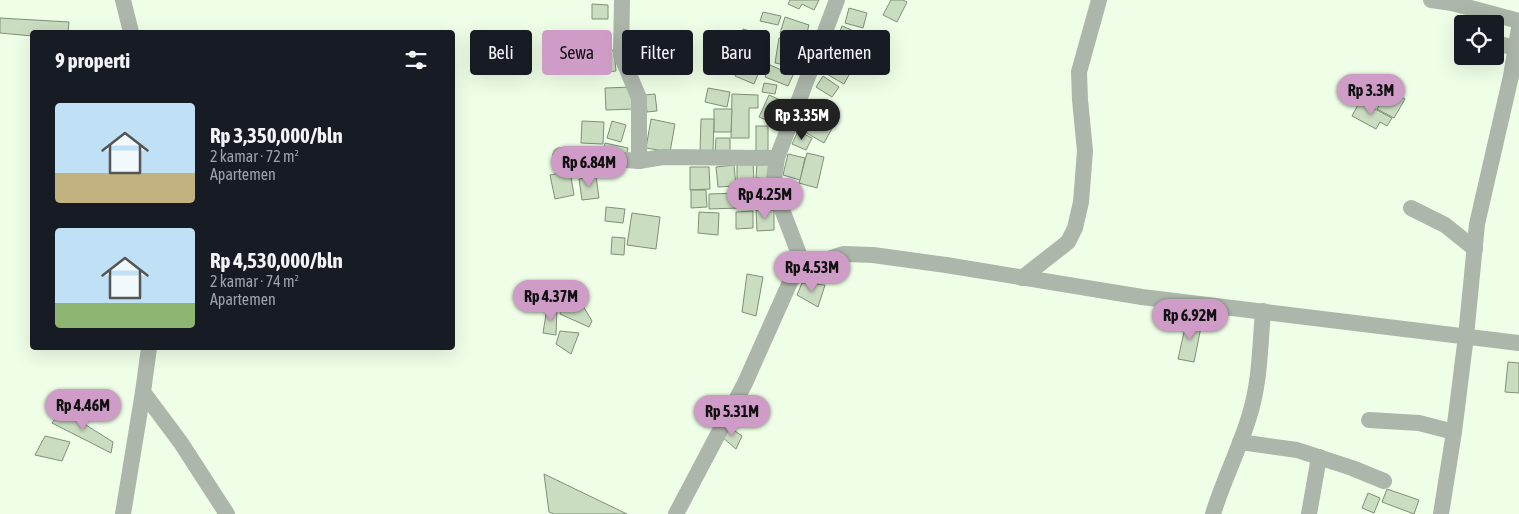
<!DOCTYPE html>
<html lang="id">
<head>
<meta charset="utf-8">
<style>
  :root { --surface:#171b24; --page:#20242c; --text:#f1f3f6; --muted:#9ea1a6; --accent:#cf9cc7 }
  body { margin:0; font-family:"Asap Condensed",sans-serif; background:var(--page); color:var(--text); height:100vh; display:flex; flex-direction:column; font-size:19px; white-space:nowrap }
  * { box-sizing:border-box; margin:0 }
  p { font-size:16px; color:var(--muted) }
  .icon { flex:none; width:28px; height:28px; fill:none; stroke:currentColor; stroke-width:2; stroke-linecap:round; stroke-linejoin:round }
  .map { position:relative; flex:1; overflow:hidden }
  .drawer { position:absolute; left:30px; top:30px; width:425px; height:320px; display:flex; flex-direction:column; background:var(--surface); border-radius:5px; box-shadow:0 5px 20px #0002 }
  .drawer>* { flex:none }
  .guide { position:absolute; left:470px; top:30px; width:475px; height:45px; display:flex; gap:10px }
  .buttons { position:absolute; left:1454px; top:15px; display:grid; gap:10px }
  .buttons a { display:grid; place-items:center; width:50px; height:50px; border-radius:5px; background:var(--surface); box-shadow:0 5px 20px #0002; font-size:25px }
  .price { position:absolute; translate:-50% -42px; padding:0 11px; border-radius:18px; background:var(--accent); color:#111; font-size:16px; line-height:32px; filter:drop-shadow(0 1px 2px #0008) }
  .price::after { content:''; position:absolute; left:50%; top:30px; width:15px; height:11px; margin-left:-8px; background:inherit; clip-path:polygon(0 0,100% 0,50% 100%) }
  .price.on { background:#222; color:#fff }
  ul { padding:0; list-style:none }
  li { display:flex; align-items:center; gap:15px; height:125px; padding:0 25px }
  li span { display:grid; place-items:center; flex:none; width:140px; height:100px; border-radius:5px; color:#555 }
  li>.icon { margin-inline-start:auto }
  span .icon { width:60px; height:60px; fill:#fffc; stroke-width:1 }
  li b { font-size:21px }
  h2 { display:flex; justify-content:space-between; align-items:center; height:60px; padding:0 25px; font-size:21px }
  .pill { padding:0 18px; border-radius:5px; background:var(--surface); box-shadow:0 5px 20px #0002; font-size:18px; line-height:45px }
  .pill.on { background:var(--accent); color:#111 }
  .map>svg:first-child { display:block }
  .building { fill:#caddc0; stroke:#7f9076 }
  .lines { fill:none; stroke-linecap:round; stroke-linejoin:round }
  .minor { stroke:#adb6aa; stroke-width:16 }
</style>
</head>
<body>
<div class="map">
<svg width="1519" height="514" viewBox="0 0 1519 514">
  <rect width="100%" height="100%" fill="#efffe7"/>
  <g class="building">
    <polygon points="790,0 819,0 814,10 802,4 799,9 788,4"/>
    <polygon points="891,0 903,0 907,2 897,22 883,15"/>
    <polygon points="592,4 608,5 608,19 592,19"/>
    <polygon points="849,8 867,13 863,28 845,23"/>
    <polygon points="763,12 781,16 778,25 760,21"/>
    <polygon points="785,17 809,25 805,40 780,33"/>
    <polygon points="0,18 69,22 68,32 32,32 32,36 0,33"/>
    <polygon points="842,26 854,31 848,46 836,41"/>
    <polygon points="743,29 757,33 755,41 769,45 765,59 728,50 731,36 741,38"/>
    <polygon points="859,36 877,44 868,64 850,55"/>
    <polygon points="779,38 800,41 796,67 775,63"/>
    <polygon points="837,46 850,55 843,65 830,56"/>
    <polygon points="614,50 616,71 605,72 602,52"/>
    <polygon points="742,59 761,67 754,84 735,76"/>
    <polygon points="831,62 850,73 844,84 825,73"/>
    <polygon points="770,65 793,75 788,86 765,77"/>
    <polygon points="823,76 839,87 832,97 816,87"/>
    <polygon points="764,83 777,85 775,94 762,92"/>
    <polygon points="633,87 634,109 606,110 605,88"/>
    <polygon points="708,88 730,92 727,107 705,102"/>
    <polygon points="1388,90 1405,99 1394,118 1377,109"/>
    <polygon points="655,94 657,111 647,112 645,95"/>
    <polygon points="732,94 758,95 758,108 749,108 749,138 731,138"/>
    <polygon points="769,95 787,103 777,125 759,117"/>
    <polygon points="1360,101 1392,118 1387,126 1380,122 1376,129 1352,116"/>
    <polygon points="809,108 835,123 824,143 798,128"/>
    <polygon points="714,109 732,109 731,132 714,132"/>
    <polygon points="651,119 675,124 670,152 646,148"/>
    <polygon points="701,119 714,119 713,153 700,152"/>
    <polygon points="582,121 604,122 603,144 581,143"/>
    <polygon points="612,121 626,125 621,142 607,138"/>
    <rect x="756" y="126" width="12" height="25"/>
    <polygon points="798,131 812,138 806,150 792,144"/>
    <polygon points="716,138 730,138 730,153 715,153"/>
    <polygon points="605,143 628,148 626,158 603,154"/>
    <polygon points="807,153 824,157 817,188 799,183"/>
    <polygon points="788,154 805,158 800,180 783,175"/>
    <polygon points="753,161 754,182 737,182 737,162"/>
    <polygon points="757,162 770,163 770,179 756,178"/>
    <polygon points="734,165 736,186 718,187 716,167"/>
    <polygon points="690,167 709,167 710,189 690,190"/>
    <polygon points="570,171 574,195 555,199 550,175"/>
    <polygon points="596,176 599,198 582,200 579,179"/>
    <polygon points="691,190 706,190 707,207 691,208"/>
    <polygon points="738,193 739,208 709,209 709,194"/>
    <polygon points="606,207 625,209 623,223 605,221"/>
    <polygon points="756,210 774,210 774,230 757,231"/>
    <polygon points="753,211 753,228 736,229 736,212"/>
    <polygon points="699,212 719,213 718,235 698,233"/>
    <polygon points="632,213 660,217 656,249 627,245"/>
    <polygon points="612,237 625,238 624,255 611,254"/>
    <polygon points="747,274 763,277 756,316 742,312"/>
    <polygon points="802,283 825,285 818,307 797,295"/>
    <polygon points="563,295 577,296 592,321 589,327 560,314"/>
    <polygon points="547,308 557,308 556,335 543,333"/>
    <polygon points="1187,319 1202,322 1194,362 1178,359"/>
    <polygon points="560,331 579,333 571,354 556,344"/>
    <polygon points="1508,362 1519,363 1519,393 1505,392"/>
    <polygon points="62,410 113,442 111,453 52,423"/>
    <polygon points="728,426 742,436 736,449 721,436"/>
    <polygon points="45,436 70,442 62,461 35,455"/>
    <polygon points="544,474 627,514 554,514 549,512"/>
    <polygon points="1387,489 1419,500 1414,514 1382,502"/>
    <polygon points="1368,493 1380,498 1374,513 1362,508"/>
  </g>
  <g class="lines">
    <g class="minor">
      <polyline points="123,0 131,32"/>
      <polyline points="622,0 621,55 639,98 639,161"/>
      <polyline points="1431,0 1452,3 1519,21"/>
      <polyline points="1495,43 1516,48"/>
      <polyline points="560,155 639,161 663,157 777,158"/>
      <polyline points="1411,208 1445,225 1475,249"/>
      <polyline points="804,267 773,186 777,158 837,0"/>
      <polyline points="1022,278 1068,242 1075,228 1081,202 1085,151 1080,100 1079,72 1099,0"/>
      <polyline points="149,348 143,392 181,443 227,514"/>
      <polyline points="1369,420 1419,423 1454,432"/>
      <polyline points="1240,442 1297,450 1352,468 1384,481"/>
      <polyline points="123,514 143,392"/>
      <polyline points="676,514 745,383 791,280 804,267 843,254 873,255 946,265 1142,297 1519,343"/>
      <path d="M1213 514C1223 481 1239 450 1249 417 1260 384 1260 346 1263 311"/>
      <polyline points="1309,514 1319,457"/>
      <polyline points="1441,514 1454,432 1466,336 1477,224 1511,76 1519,28"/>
    </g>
  </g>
</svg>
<div class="buttons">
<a><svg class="icon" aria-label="locate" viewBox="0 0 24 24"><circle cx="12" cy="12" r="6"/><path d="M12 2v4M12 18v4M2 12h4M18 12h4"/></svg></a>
</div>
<b class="price" style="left:1371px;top:116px">Rp 3.3M</b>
<b class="price on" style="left:802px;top:141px">Rp 3.35M</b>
<b class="price" style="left:589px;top:188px">Rp 6.84M</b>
<b class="price" style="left:765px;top:220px">Rp 4.25M</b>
<b class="price" style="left:812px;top:293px">Rp 4.53M</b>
<b class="price" style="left:551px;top:322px">Rp 4.37M</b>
<b class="price" style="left:1190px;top:341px">Rp 6.92M</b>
<b class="price" style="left:83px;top:431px">Rp 4.46M</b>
<b class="price" style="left:732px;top:437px">Rp 5.31M</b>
<div class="guide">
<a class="pill">Beli</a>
<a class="pill on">Sewa</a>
<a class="pill">Filter</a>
<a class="pill">Baru</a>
<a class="pill">Apartemen</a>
</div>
<section class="drawer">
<h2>9 properti<svg class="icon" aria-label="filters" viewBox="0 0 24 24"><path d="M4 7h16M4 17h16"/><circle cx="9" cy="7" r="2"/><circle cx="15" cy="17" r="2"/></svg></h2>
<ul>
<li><span style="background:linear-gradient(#bfe0f5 70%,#c2b280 0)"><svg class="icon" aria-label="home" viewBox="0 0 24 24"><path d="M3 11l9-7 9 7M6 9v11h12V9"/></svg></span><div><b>Rp 3,350,000/bln</b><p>2 kamar · 72 m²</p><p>Apartemen</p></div></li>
<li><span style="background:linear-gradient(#bfe0f5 75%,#8fb573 0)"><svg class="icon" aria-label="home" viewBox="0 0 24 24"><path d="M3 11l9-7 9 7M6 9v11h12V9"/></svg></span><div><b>Rp 4,530,000/bln</b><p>2 kamar · 74 m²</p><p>Apartemen</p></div></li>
</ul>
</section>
</div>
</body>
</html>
